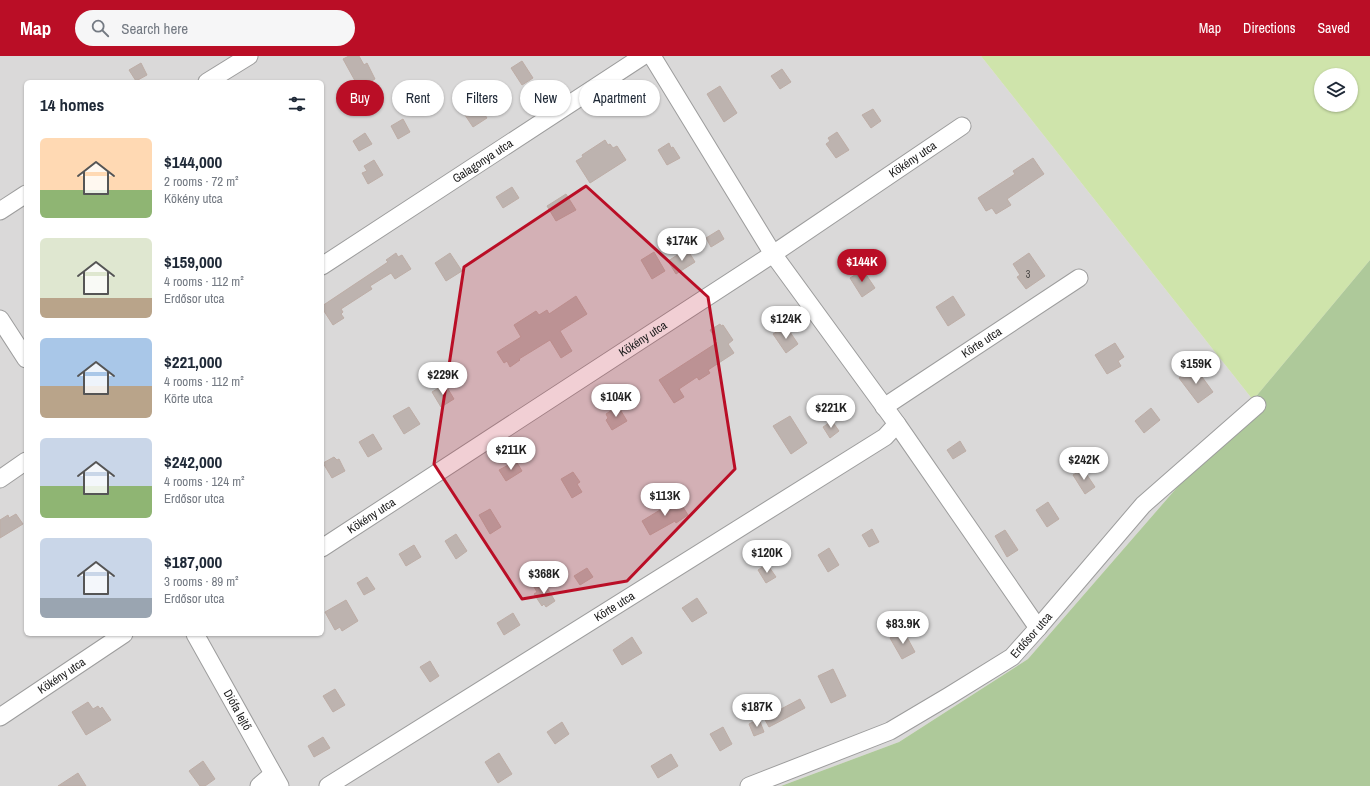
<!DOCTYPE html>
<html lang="en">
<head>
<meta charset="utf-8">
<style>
  :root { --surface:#fff; --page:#f6f6f7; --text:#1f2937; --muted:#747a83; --accent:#ba0e26 }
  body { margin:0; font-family:"Archivo Narrow",sans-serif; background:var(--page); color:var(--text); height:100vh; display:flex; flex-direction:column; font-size:15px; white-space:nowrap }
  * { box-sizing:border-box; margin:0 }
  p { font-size:13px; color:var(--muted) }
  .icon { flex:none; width:22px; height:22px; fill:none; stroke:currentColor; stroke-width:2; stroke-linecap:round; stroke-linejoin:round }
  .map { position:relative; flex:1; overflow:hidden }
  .sheet { position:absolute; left:24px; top:24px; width:300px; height:556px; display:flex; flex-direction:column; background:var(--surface); border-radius:6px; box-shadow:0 1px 3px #0004 }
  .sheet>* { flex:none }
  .hud { position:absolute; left:336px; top:24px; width:380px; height:36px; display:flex; gap:8px }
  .controls { position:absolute; left:1314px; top:12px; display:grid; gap:8px }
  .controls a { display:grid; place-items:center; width:44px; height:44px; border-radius:50%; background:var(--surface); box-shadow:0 1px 3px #0004; font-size:20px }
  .price { position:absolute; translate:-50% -34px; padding:0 9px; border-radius:14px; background:#fff; color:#222; font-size:13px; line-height:26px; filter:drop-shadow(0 1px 2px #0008) }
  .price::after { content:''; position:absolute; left:50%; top:24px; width:12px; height:9px; margin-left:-6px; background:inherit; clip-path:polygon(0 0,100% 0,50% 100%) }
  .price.on { background:var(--accent); color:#fff }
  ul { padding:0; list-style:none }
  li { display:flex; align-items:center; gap:12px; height:100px; padding:0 16px }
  li span { display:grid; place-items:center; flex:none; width:112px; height:80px; border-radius:6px; color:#555 }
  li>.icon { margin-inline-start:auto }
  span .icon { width:48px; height:48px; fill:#fffc; stroke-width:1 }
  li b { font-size:17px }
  h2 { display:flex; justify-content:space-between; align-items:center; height:48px; padding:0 16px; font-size:17px }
  .tag { padding:0 14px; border-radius:18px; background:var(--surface); box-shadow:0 1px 3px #0004; font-size:14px; line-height:36px }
  .tag.on { background:var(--accent); color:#fff }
  header { display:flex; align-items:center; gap:24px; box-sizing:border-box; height:56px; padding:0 20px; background:var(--accent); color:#fff }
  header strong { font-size:19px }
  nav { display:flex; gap:22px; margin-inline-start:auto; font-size:14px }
  .search { width:280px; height:36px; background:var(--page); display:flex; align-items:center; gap:10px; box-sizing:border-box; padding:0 14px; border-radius:22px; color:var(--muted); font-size:15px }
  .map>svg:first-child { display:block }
  .residential { fill:#dad9d9; fill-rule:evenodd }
  .grass { fill:#cfe4ab; fill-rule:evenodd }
  .forest { fill:#aec99a }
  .building { fill:#bdb3af; stroke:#bdada6 }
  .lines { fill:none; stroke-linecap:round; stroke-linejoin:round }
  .minor-casing { stroke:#9d9d9d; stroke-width:19 }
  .minor { stroke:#fff; stroke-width:17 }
  .marked { fill:#ba0e26; fill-opacity:0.2; stroke:#ba0e26; stroke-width:3; stroke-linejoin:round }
  .labels { text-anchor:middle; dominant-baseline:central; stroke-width:4; stroke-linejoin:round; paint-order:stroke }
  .number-label { font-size:10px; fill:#444241 }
  .street-label { font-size:12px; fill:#1c1c1c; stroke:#fff }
</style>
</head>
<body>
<header>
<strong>Map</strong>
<div class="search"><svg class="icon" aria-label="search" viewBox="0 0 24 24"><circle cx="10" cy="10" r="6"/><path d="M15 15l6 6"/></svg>Search here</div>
<nav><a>Map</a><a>Directions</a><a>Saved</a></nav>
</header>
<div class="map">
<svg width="1370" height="730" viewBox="0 0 1370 730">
  <rect width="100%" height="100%" fill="#ede8e2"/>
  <path class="residential" d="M0 0H981L1253 344 1028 603 899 686 781 730H0ZM26 26H322V578H26Z"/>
  <path class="grass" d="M981 0H1370V204L1253 344ZM1321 19H1351V49H1321Z"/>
  <polygon class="forest" points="1370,204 1370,730 781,730 899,686 1028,603 1253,344"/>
  <g class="building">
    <polygon points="349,0 359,0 364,9 367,7 375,23 359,32 343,3"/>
    <polygon points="522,5 533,22 522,29 511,12"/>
    <polygon points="141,7 147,19 136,25 129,14"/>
    <polygon points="782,13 791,26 780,33 771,20"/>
    <polygon points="720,30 737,57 724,66 707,38"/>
    <polygon points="471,46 472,48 476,46 487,62 473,71 461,53"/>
    <polygon points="873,53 881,65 871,72 862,59"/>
    <polygon points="403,63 410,76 398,83 391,70"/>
    <polygon points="837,76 849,94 836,102 826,88 830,85 828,82"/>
    <polygon points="365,77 372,88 359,95 353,85"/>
    <polygon points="605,84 608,89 610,88 613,92 617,90 626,104 590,127 576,105 583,101 582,99"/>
    <polygon points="669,87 671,92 673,91 680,102 667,109 658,94"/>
    <polygon points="1033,102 1044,118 1007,143 1011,149 996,158 992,152 986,155 978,142 1015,118 1013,115"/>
    <polygon points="374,104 383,119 368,128 362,117 367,115 364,110"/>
    <polygon points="512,131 519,142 503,152 496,141"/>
    <polygon points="566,138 576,154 556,165 547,150"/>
    <polygon points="719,174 724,183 711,191 706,182"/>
    <polygon points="687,193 695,206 676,218 668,205"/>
    <polygon points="654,196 665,215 652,223 641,204"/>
    <polygon points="396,197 398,201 402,199 411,213 395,223 391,217 370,230 372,233 341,253 343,256 341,258 344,262 333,269 322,252 322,250 388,206 386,204"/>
    <polygon points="450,197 462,215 446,225 435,207"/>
    <polygon points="1029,197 1045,220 1026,233 1017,221 1020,219 1013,208"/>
    <polygon points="863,214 875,232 862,241 850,222"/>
    <polygon points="576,240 587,258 560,275 572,295 561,302 550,284 519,303 520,304 510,311 507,305 504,307 497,296 521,281 514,269 536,255 539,259 547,254 549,258"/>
    <polygon points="953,240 965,259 948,270 936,251"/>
    <polygon points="720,268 721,270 723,269 733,284 728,288 734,297 708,314 710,317 699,324 697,321 679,333 684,341 674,347 659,324 718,286 710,274"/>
    <polygon points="783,272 785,275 788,273 798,288 786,297 773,278"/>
    <polygon points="1115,287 1124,301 1118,305 1121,310 1107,318 1095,299"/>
    <polygon points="1194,310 1213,336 1198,347 1179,322"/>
    <polygon points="445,328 454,343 441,351 432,336"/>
    <polygon points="618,350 627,365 612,374 606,364 608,362 606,358"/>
    <polygon points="409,351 420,368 404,378 393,360"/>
    <polygon points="1151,352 1160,364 1144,377 1135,365"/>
    <polygon points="790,360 807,387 791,398 773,370"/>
    <polygon points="832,365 839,375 830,382 823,371"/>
    <polygon points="373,378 382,393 368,401 359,386"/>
    <polygon points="960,385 966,395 953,403 947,394"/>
    <polygon points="334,401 337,404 339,403 345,415 332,422 323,407"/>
    <polygon points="516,405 522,415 506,425 499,414"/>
    <polygon points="1083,413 1095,431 1085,438 1073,419"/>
    <polygon points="573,416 580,426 577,428 582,436 572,442 561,423"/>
    <polygon points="678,443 688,459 676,467 675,465 650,479 642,465"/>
    <polygon points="1048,446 1059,463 1047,471 1036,454"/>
    <polygon points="490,453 501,471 490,478 479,459"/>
    <polygon points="16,458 23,468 0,482 0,464 8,459 9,462"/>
    <polygon points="872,473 879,486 869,491 862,479"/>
    <polygon points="1005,474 1018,494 1007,501 995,480"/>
    <polygon points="456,478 467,495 456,503 445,485"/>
    <polygon points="414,489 421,501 406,510 399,498"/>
    <polygon points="829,492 839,509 828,516 818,499"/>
    <polygon points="767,508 776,521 766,527 758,514"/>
    <polygon points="587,512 593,521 580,529 574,520"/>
    <polygon points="367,521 375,533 364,539 357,527"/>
    <polygon points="543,525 555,545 546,551 544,548 542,550 534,538 537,536 534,531"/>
    <polygon points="697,542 707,557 692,566 682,552"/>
    <polygon points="346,544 358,565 342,575 340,571 335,574 325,556"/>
    <polygon points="513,557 520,569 504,579 497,567"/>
    <polygon points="903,574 915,596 902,603 890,582"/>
    <polygon points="632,581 642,597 622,609 613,594"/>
    <polygon points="430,605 439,620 430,626 420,611"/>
    <polygon points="833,613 846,640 831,647 818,620"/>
    <polygon points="335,633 345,649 333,656 323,640"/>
    <polygon points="800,643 805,652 769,671 764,662"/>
    <polygon points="88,646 93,653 98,650 100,653 102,651 111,664 86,679 72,656"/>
    <polygon points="759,663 764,676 754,680 749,668"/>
    <polygon points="562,666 569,678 555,688 547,676"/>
    <polygon points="723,671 732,688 720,695 710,678"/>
    <polygon points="323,681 330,692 314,701 308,690"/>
    <polygon points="499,697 512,718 498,727 485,706"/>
    <polygon points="671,698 678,710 658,722 651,710"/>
    <polygon points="203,705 215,723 205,730 200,730 189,715"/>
    <polygon points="78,717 86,730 58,730"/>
  </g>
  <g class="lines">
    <defs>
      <g id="minor">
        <polyline points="652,0 773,198 897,368 1038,572"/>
        <polyline points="207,26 249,0"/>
        <polyline points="0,155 26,138"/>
        <path id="s1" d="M322 210 643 0"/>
        <polyline points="0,263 26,303"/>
        <path id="s2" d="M884 351 1079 222"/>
        <polyline points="0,423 26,405"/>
        <path id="s3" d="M322 492 773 198 962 70"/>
        <path id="s4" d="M195 578 280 730"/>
        <path id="s5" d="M0 661 124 578"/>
        <polyline points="259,730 273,718"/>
        <path id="s6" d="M328 730 885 381 897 368"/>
        <path id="s7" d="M749 730 890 675 949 640 1012 601 1038 572 1143 449 1257 349"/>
      </g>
    </defs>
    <use href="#minor" class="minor-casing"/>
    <use href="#minor" class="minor"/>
  </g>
  <path class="marked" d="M586 130 708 241 735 413 627 525 522 543 434 408 464 211Z"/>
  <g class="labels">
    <g class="number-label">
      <text x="1028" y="218">3</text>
    </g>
    <g class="street-label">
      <text stroke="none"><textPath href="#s3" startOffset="707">Kökény utca</textPath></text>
      <text stroke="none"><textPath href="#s1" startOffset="192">Galagonya utca</textPath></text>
      <text stroke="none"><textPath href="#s3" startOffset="383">Kökény utca</textPath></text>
      <text stroke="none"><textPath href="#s2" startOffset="117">Körte utca</textPath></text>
      <text stroke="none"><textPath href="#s3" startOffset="59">Kökény utca</textPath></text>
      <text stroke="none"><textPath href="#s6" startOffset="338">Körte utca</textPath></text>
      <text stroke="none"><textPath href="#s7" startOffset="323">Erdősor utca</textPath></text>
      <text stroke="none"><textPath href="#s5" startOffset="74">Kökény utca</textPath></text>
      <text stroke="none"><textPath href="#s4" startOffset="87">Diófa lejtő</textPath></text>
    </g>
  </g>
</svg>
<div class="controls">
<a><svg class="icon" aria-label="layers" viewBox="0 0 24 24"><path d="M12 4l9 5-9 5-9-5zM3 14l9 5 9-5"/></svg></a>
</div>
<b class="price" style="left:682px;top:206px">$174K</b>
<b class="price on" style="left:862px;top:227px">$144K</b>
<b class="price" style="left:786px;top:284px">$124K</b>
<b class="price" style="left:1196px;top:329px">$159K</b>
<b class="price" style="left:443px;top:340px">$229K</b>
<b class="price" style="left:616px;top:362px">$104K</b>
<b class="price" style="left:831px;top:373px">$221K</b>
<b class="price" style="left:511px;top:415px">$211K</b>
<b class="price" style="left:1084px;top:425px">$242K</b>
<b class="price" style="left:665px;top:461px">$113K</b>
<b class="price" style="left:767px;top:518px">$120K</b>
<b class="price" style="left:544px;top:539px">$368K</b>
<b class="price" style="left:903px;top:589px">$83.9K</b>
<b class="price" style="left:757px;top:672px">$187K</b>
<div class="hud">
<a class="tag on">Buy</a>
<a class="tag">Rent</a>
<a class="tag">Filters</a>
<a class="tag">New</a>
<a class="tag">Apartment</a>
</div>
<section class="sheet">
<h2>14 homes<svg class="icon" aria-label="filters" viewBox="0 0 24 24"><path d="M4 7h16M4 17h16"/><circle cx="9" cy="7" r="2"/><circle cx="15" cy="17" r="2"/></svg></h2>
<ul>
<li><span style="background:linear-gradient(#ffd9b3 65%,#8fb573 0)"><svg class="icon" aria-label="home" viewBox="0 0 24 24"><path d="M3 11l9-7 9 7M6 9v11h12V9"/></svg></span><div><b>$144,000</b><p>2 rooms · 72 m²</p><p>Kökény utca</p></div></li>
<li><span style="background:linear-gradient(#dfe7d0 75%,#b9a48a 0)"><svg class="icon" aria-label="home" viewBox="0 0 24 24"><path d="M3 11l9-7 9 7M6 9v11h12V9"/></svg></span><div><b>$159,000</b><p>4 rooms · 112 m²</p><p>Erdősor utca</p></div></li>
<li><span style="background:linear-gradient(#a9c7e8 60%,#b9a48a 0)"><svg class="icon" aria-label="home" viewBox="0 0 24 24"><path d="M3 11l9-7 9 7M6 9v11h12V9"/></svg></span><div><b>$221,000</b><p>4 rooms · 112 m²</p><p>Körte utca</p></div></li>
<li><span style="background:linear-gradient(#c9d6e8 60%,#8fb573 0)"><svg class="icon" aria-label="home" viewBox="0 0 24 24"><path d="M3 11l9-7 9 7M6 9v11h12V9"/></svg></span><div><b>$242,000</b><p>4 rooms · 124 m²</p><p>Erdősor utca</p></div></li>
<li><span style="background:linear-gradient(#c9d6e8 75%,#9aa5b1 0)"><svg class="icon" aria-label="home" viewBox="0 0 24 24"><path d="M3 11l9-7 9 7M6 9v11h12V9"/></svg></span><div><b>$187,000</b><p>3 rooms · 89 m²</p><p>Erdősor utca</p></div></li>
</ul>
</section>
</div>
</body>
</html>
